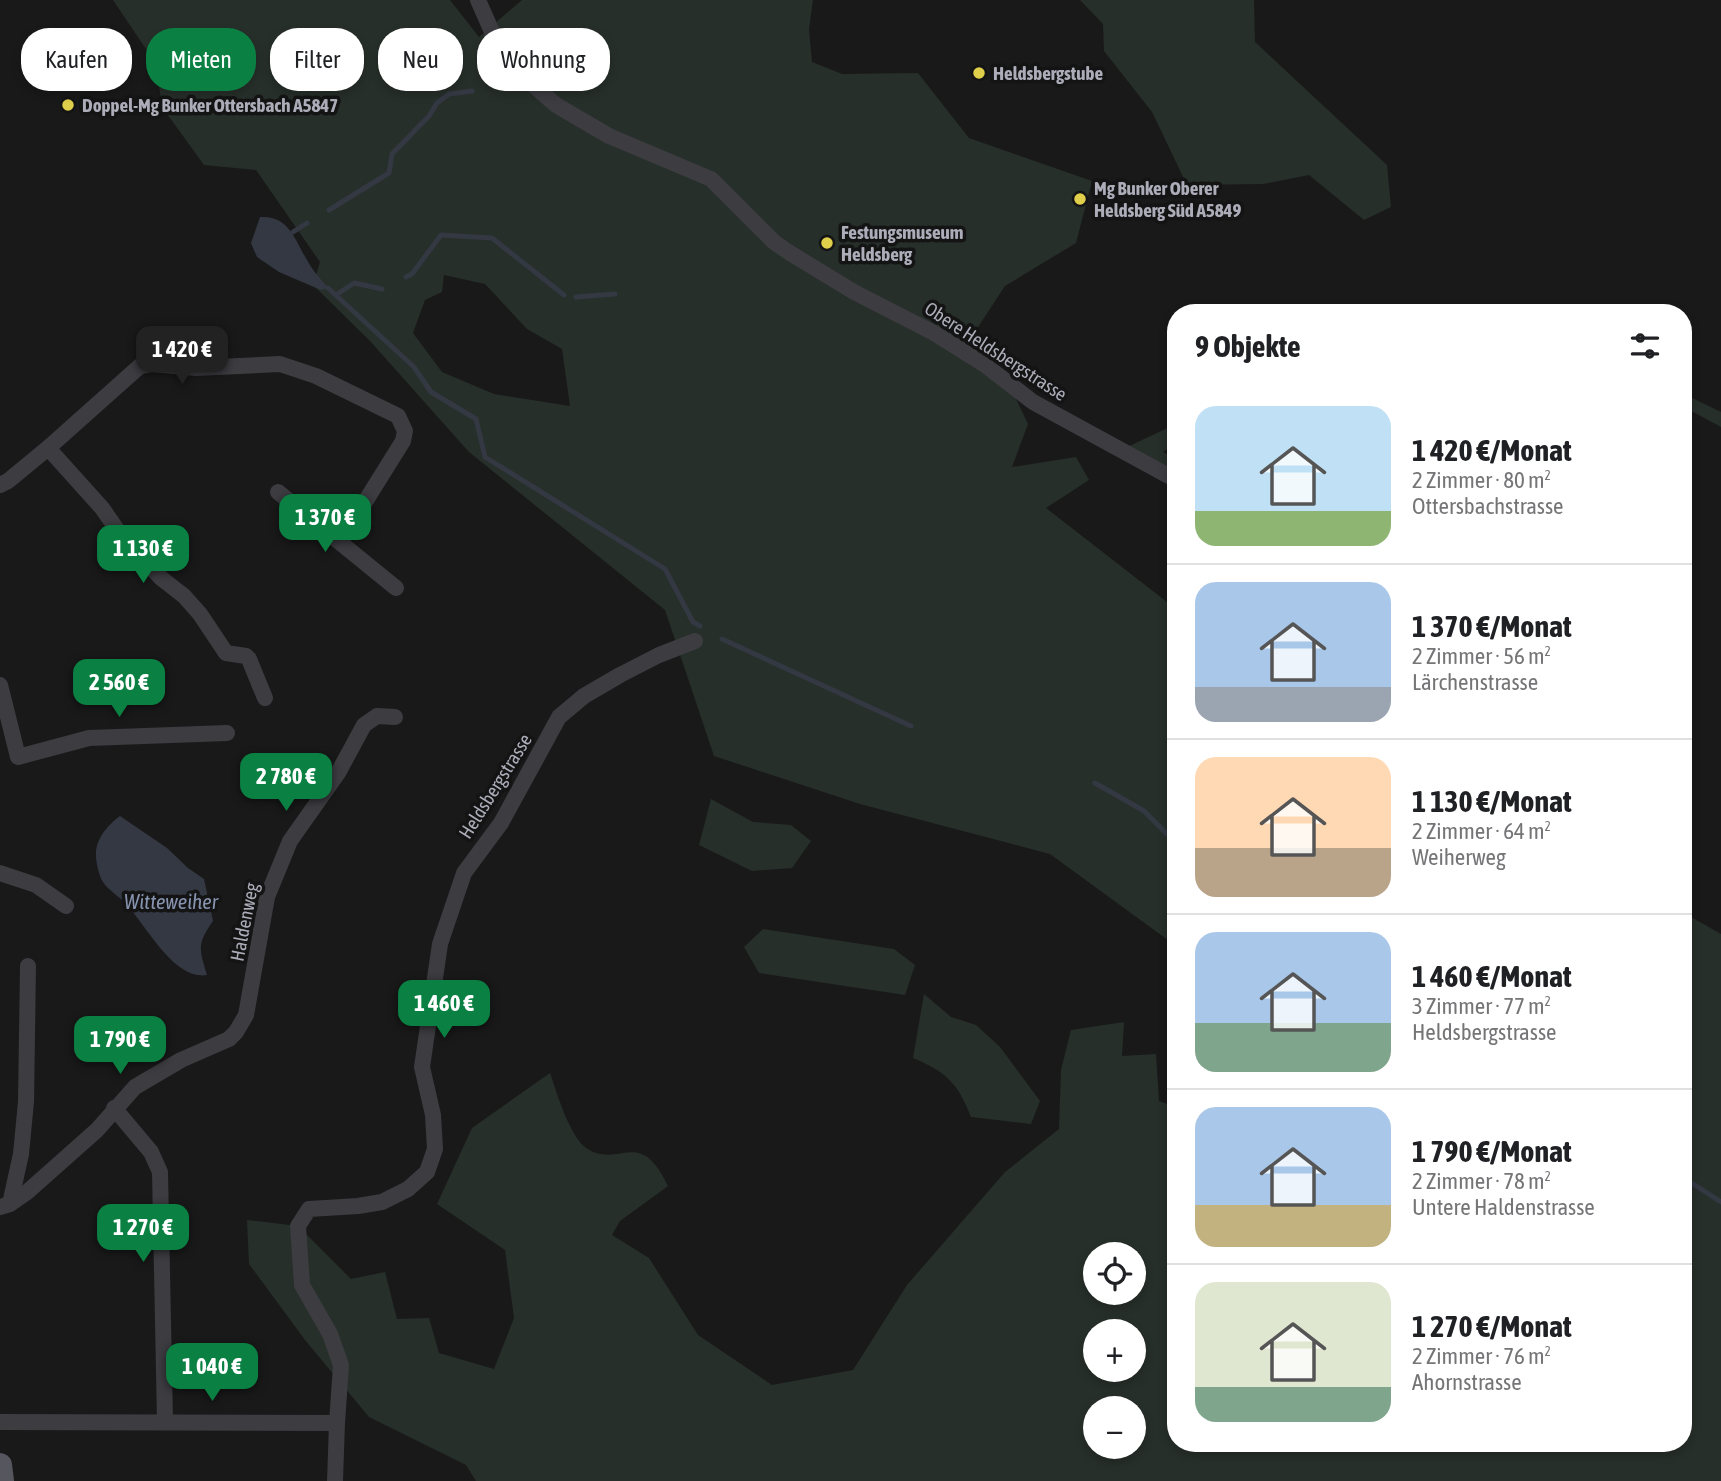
<!DOCTYPE html>
<html lang="de">
<head>
<meta charset="utf-8">
<style>
  :root { --surface:#fff; --page:#f2f2f2; --text:#202124; --muted:#757577; --line:#e0e0e0; --accent:#0b8043 }
  body { margin:0; font-family:"Asap Condensed",sans-serif; background:var(--page); color:var(--text); height:100vh; display:flex; flex-direction:column; font-size:26px; white-space:nowrap }
  * { box-sizing:border-box; margin:0 }
  p { font-size:23px; color:var(--muted) }
  .icon { flex:none; width:38px; height:38px; fill:none; stroke:currentColor; stroke-width:2; stroke-linecap:round; stroke-linejoin:round }
  .map { position:relative; flex:1; overflow:hidden }
  .drawer { position:absolute; left:1167px; top:304px; width:525px; height:1148px; display:flex; flex-direction:column; background:var(--surface); border-radius:28px; box-shadow:0 4px 10px #0003 }
  .drawer>* { flex:none }
  .guide { position:absolute; left:21px; top:28px; width:665px; height:63px; display:flex; gap:14px }
  .controls { position:absolute; left:1083px; top:1242px; display:grid; gap:14px }
  .controls a { display:grid; place-items:center; width:63px; height:63px; border-radius:50%; background:var(--surface); box-shadow:0 4px 10px #0003; font-size:35px }
  .price { position:absolute; translate:-50% -60px; padding:0 16px; border-radius:14px; background:var(--accent); color:#fff; font-size:23px; line-height:46px; filter:drop-shadow(0 2px 4px #0008) }
  .price::after { content:''; position:absolute; left:50%; top:42px; width:21px; height:16px; margin-left:-10px; background:inherit; clip-path:polygon(0 0,100% 0,50% 100%) }
  .price.selected { background:#222; color:#fff }
  ul { padding:0; list-style:none }
  li { display:flex; align-items:center; gap:21px; height:175px; padding:0 28px }
  li+li { border-top:2px solid var(--line) }
  li span { display:grid; place-items:center; flex:none; width:196px; height:140px; border-radius:21px; color:#555 }
  li>.icon { margin-inline-start:auto }
  span .icon { width:84px; height:84px; fill:#fffc; stroke-width:1 }
  li b { font-size:30px }
  h2 { display:flex; justify-content:space-between; align-items:center; height:84px; padding:0 28px; font-size:30px }
  .tag { padding:0 24px; border-radius:28px; background:var(--surface); box-shadow:0 4px 10px #0003; font-size:24px; line-height:63px }
  .tag.selected { background:var(--accent); color:#fff }
  .map>svg:first-child { display:block }
  .green { fill:#272f2a; fill-rule:evenodd }
  .water { fill:#333842 }
  .lines { fill:none; stroke-linecap:round; stroke-linejoin:round }
  .stream { stroke:#333842; stroke-width:5 }
  .minor { stroke:#3c3c41; stroke-width:16 }
  .primary { stroke:#56565e; stroke-width:24 }
  .poi-dot { fill:#e0cf4b; stroke:#141415; stroke-width:2.5 }
  .labels { text-anchor:middle; dominant-baseline:central; stroke-width:7; stroke-linejoin:round; paint-order:stroke }
  .poi-label { font-size:19px; font-weight:bold; fill:#acadb9; stroke:#141415; text-anchor:start }
  .street-label { font-size:19px; fill:#acadb9; stroke:#141415 }
  .water-label { font-size:21px; font-style:italic; fill:#8794b0; stroke:#141415 }
</style>
</head>
<body>
<div class="map">
<svg width="1721" height="1481" viewBox="0 0 1721 1481">
  <rect width="100%" height="100%" fill="#19191a"/>
  <g class="green">
    <path d="M113 0H450L479 37 522 0H813L809 29 812 62 842 74 918 73 969 138 1092 181 1076 243 1005 286 959 356 1004 374 1028 424 1012 467 1076 457 1089 480 1046 508 1176 609V946L1050 854 860 804 714 756 665 610 469 452 370 341 313 285 320 262 256 170 204 165 162 107 156 64ZM444 275 485 284 527 329 562 349 570 406 494 394 442 372 413 333 425 300 442 292Z"/>
    <polygon points="1080,0 1254,0 1255,42 1387,165 1391,207 1364,220 1309,175 1263,184 1187,185 1152,112 1104,51 1103,24"/>
    <polygon points="1684,394 1721,412 1721,427 1684,407"/>
    <polygon points="1176,424 1176,443 1163,452 1176,459 1176,475 1125,448"/>
    <polygon points="711,799 753,822 791,825 811,841 792,868 752,871 699,845"/>
    <path d="M1684 913 1721 934V1481H476L466 1465 369 1417 305 1340 249 1264 247 1220 298 1226 351 1279 385 1272 397 1319 429 1318 439 1353 494 1369 514 1318 505 1250 437 1204 472 1128 550 1073C557 1093 569 1135 586 1148 620 1170 639 1125 668 1186L620 1221 612 1235 649 1258 698 1335 772 1385 853 1370 907 1285 1005 1172 1059 1129 1061 1070 1071 1030 1124 1022 1122 1056 1156 1054 1159 1101 1176 1107V1444H1684ZM1096 1255H1134V1293H1096ZM1096 1332H1134V1370H1096ZM1096 1409H1134V1447H1096Z"/>
    <polygon points="763,929 894,949 915,965 905,995 759,973 744,947"/>
    <path d="M924 994 951 1017 976 1025 1000 1047 1040 1101 1031 1124 971 1117C958 1083 946 1072 913 1058Z"/>
  </g>
  <g class="water">
    <path d="M260 217C289 215 295 240 307 260 312 270 321 279 328 288L321 290 279 272 257 257 251 243Z"/>
    <path d="M120 816 167 848 188 868 204 879 213 921C197 944 199 948 207 975 174 981 146 925 126 904 119 896 108 890 103 882 99 876 96 862 96 856 95 839 108 825 120 816Z"/>
  </g>
  <g class="lines">
    <g class="stream">
      <polyline points="329,210 389,173 392,154 429,116 437,103 449,94 472,91"/>
      <polyline points="293,232 307,223"/>
      <polyline points="406,277 412,274 441,235 492,238 564,295"/>
      <polyline points="328,288 414,367 431,392 476,419 485,457 665,569 693,622 700,626"/>
      <polyline points="336,295 354,283 382,289"/>
      <polyline points="576,297 615,294"/>
      <polyline points="722,639 911,726"/>
      <polyline points="1095,783 1144,811 1176,843"/>
      <polyline points="1684,1178 1721,1202"/>
    </g>
    <g class="minor">
      <polyline points="478,0 504,59 556,105 609,136 711,179 774,242 790,253 854,292 934,333 985,365 1033,402 1176,480"/>
      <polyline points="48,448 102,508 120,534 161,578 184,596 200,614 226,653 246,656 249,659 265,698"/>
      <polyline points="0,485 8,481 48,448 140,366 152,364 196,368 280,364 316,376 398,416 405,431 403,441 340,542"/>
      <polyline points="278,492 396,588"/>
      <polyline points="0,685 18,757 89,738 227,733"/>
      <polyline points="0,873 36,885 66,906"/>
      <polyline points="114,1108 151,1152 160,1172 165,1421"/>
      <polyline points="10,1204 21,1154 26,1102 28,966"/>
      <polyline points="0,1207 10,1204 26,1193 97,1130 135,1087 181,1060 229,1039 236,1032 246,1015 267,897 290,841 338,773 364,725 377,716 395,717"/>
      <polyline points="0,1422 337,1423 335,1481"/>
      <polyline points="337,1423 341,1365 330,1334 302,1285 298,1226 309,1209 358,1206 382,1202 408,1189 427,1172 435,1149 433,1115 422,1067 440,944 464,873 501,823 559,717 584,696 620,675 659,655 695,641"/>
    </g>
    <polyline class="primary" points="0,1465 2,1481"/>
  </g>
  <g class="poi-dot">
    <circle cx="979" cy="73" r="7"/>
    <circle cx="68" cy="105" r="7"/>
    <circle cx="1080" cy="199" r="7"/>
    <circle cx="827" cy="243" r="7"/>
  </g>
  <g class="labels">
    <g class="poi-label">
      <text x="993" y="73">Heldsbergstube</text>
      <text x="82" y="105">Doppel-Mg Bunker Ottersbach A5847</text>
      <text x="1094" y="188">Mg Bunker Oberer<tspan x="1094" dy="22">Heldsberg Süd A5849</tspan></text>
      <text x="841" y="232">Festungsmuseum<tspan x="841" dy="22">Heldsberg</tspan></text>
    </g>
    <g class="street-label">
      <text transform="translate(996 351) rotate(33)">Obere Heldsbergstrasse</text>
      <text transform="translate(495 786) rotate(-58)">Heldsbergstrasse</text>
      <text transform="translate(244 922) rotate(-79)">Haldenweg</text>
    </g>
    <g class="water-label">
      <text x="171" y="901">Witteweiher</text>
    </g>
  </g>
</svg>
<div class="controls">
<a><svg class="icon" aria-label="locate" viewBox="0 0 24 24"><circle cx="12" cy="12" r="6"/><path d="M12 2v4M12 18v4M2 12h4M18 12h4"/></svg></a>
<a>+</a>
<a>−</a>
</div>
<b class="price selected" style="left:182px;top:386px">1 420 €</b>
<b class="price" style="left:325px;top:554px">1 370 €</b>
<b class="price" style="left:143px;top:585px">1 130 €</b>
<b class="price" style="left:119px;top:719px">2 560 €</b>
<b class="price" style="left:286px;top:813px">2 780 €</b>
<b class="price" style="left:444px;top:1040px">1 460 €</b>
<b class="price" style="left:120px;top:1076px">1 790 €</b>
<b class="price" style="left:143px;top:1264px">1 270 €</b>
<b class="price" style="left:212px;top:1403px">1 040 €</b>
<div class="guide">
<a class="tag">Kaufen</a>
<a class="tag selected">Mieten</a>
<a class="tag">Filter</a>
<a class="tag">Neu</a>
<a class="tag">Wohnung</a>
</div>
<section class="drawer">
<h2>9 Objekte<svg class="icon" aria-label="filters" viewBox="0 0 24 24"><path d="M4 7h16M4 17h16"/><circle cx="9" cy="7" r="2"/><circle cx="15" cy="17" r="2"/></svg></h2>
<ul>
<li><span style="background:linear-gradient(#bfe0f5 75%,#8fb573 0)"><svg class="icon" aria-label="home" viewBox="0 0 24 24"><path d="M3 11l9-7 9 7M6 9v11h12V9"/></svg></span><div><b>1 420 €/Monat</b><p>2 Zimmer · 80 m²</p><p>Ottersbachstrasse</p></div></li>
<li><span style="background:linear-gradient(#a9c7e8 75%,#9aa5b1 0)"><svg class="icon" aria-label="home" viewBox="0 0 24 24"><path d="M3 11l9-7 9 7M6 9v11h12V9"/></svg></span><div><b>1 370 €/Monat</b><p>2 Zimmer · 56 m²</p><p>Lärchenstrasse</p></div></li>
<li><span style="background:linear-gradient(#ffd9b3 65%,#b9a48a 0)"><svg class="icon" aria-label="home" viewBox="0 0 24 24"><path d="M3 11l9-7 9 7M6 9v11h12V9"/></svg></span><div><b>1 130 €/Monat</b><p>2 Zimmer · 64 m²</p><p>Weiherweg</p></div></li>
<li><span style="background:linear-gradient(#a9c7e8 65%,#7fa58c 0)"><svg class="icon" aria-label="home" viewBox="0 0 24 24"><path d="M3 11l9-7 9 7M6 9v11h12V9"/></svg></span><div><b>1 460 €/Monat</b><p>3 Zimmer · 77 m²</p><p>Heldsbergstrasse</p></div></li>
<li><span style="background:linear-gradient(#a9c7e8 70%,#c2b280 0)"><svg class="icon" aria-label="home" viewBox="0 0 24 24"><path d="M3 11l9-7 9 7M6 9v11h12V9"/></svg></span><div><b>1 790 €/Monat</b><p>2 Zimmer · 78 m²</p><p>Untere Haldenstrasse</p></div></li>
<li><span style="background:linear-gradient(#dfe7d0 75%,#7fa58c 0)"><svg class="icon" aria-label="home" viewBox="0 0 24 24"><path d="M3 11l9-7 9 7M6 9v11h12V9"/></svg></span><div><b>1 270 €/Monat</b><p>2 Zimmer · 76 m²</p><p>Ahornstrasse</p></div></li>
</ul>
</section>
</div>
</body>
</html>
